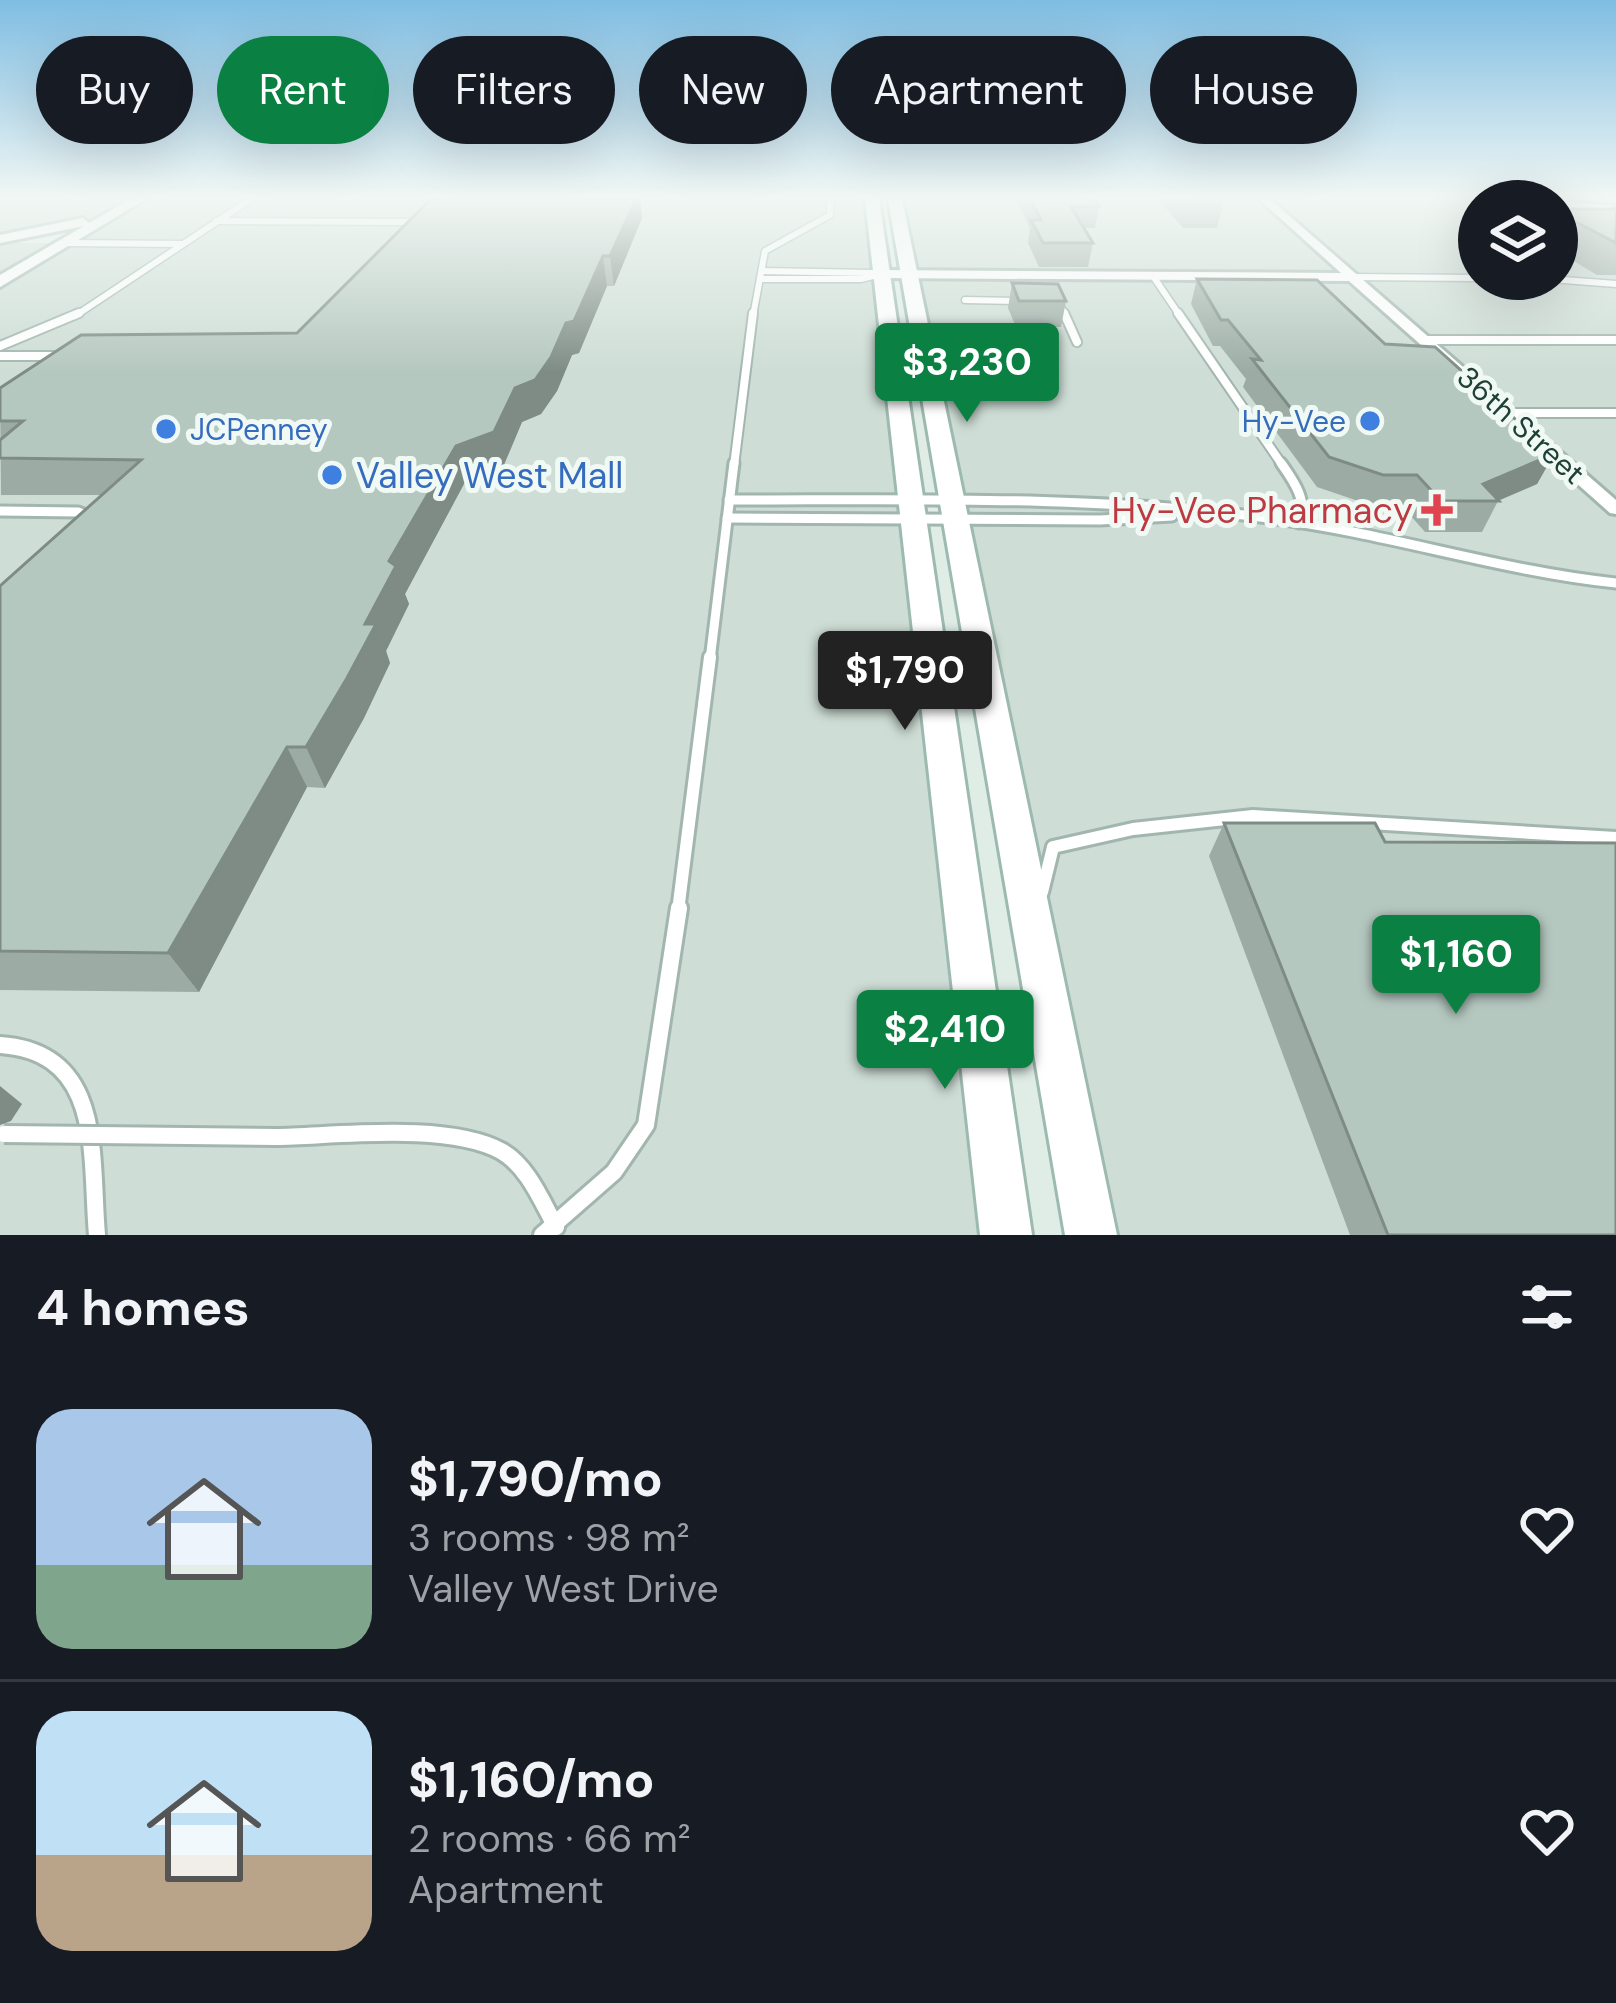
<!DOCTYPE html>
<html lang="en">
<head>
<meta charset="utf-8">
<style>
  :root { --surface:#171b24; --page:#20242c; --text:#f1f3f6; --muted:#9ea1a6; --line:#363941; --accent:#0b8043 }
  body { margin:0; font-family:"DM Sans",sans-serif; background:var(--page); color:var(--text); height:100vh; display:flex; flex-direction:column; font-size:45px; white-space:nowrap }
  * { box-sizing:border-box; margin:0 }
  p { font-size:39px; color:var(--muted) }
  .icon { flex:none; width:66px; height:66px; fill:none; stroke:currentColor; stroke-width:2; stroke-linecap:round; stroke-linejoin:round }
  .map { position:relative; height:1235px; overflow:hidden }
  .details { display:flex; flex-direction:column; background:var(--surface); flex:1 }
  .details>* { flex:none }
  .guide { position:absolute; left:36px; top:36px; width:1545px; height:108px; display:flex; gap:24px }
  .controls { position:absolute; left:1458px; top:180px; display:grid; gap:24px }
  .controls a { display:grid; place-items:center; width:120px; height:120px; border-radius:50%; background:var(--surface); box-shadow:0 12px 48px #0002; font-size:60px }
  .price { position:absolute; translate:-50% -102px; padding:0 27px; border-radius:12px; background:var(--accent); color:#fff; font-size:39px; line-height:78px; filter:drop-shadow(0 3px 6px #0008) }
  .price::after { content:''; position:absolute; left:50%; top:72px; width:36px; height:27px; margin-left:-18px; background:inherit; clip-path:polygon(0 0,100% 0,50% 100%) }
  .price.current { background:#222; color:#fff }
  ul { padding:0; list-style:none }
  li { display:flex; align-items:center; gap:36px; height:300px; padding:0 36px }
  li+li { border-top:3px solid var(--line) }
  li span { display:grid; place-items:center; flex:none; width:336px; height:240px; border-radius:36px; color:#555 }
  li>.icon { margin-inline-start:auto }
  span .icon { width:144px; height:144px; fill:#fffc; stroke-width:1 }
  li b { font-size:51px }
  h2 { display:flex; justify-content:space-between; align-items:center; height:144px; padding:0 36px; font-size:51px }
  .tag { padding:0 42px; border-radius:54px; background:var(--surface); box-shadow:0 12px 48px #0002; font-size:42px; line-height:108px }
  .tag.current { background:var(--accent); color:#fff }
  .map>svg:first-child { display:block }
  .built { fill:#ceddd6; fill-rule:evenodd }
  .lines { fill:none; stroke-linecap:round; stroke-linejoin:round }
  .service-far4-casing { stroke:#a2b6af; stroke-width:9 }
  .service-far3-casing { stroke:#a2b6af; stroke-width:12 }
  .service-far2-casing { stroke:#a2b6af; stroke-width:15 }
  .service-far1-casing { stroke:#a2b6af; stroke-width:18 }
  .service-casing { stroke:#a2b6af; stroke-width:22 }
  .minor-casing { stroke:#a2b6af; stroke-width:6 }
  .tertiary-casing { stroke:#a2b6af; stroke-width:6 }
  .secondary-casing { stroke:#9dbab0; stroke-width:6 }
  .service-far4 { stroke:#fff; stroke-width:6 }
  .service-far3 { stroke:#fff; stroke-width:8 }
  .service-far2 { stroke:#fff; stroke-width:9 }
  .service-far1 { stroke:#fff; stroke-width:12 }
  .service { stroke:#fff; stroke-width:16 }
  .minor { fill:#fff; fill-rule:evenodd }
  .tertiary { fill:#fff; fill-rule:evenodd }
  .secondary { fill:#fff; fill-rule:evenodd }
  .service-bridge-casing { stroke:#a2b6af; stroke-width:22; stroke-linecap:butt }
  .service-bridge { stroke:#fff; stroke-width:16 }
  .wall { fill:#9caca5 }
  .shaded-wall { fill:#7f8c86 }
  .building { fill:#b5c8c0; stroke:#7f8c86; stroke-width:3 }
  .shop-dot { fill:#3f7fe0; stroke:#f1f9f5; stroke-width:4.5 }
  .health-dot { fill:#e0444e; stroke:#f1f9f5; stroke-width:4.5 }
  .labels { text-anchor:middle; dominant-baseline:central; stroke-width:10; stroke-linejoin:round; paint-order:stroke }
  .far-shop-label { font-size:30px; fill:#366cbe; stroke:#f1f9f5; text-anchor:end }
  .far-street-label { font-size:30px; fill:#1f4037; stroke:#f1f9f5 }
  .shop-label { font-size:36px; fill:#366cbe; stroke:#f1f9f5; text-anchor:start }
  .health-label { font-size:36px; fill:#be3a42; stroke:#f1f9f5; text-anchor:end }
</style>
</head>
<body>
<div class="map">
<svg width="1616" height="1235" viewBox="0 0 1616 1235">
  <rect width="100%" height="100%" fill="#e0ede7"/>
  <g class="built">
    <polygon points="0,199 872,199 1006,1235 0,1235 0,243 64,243 118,209 77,224 0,239"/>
    <path d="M895 199H1616V1235H1091ZM1479 201H1557V279H1479Z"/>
  </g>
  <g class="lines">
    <defs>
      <g id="service-far4">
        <polyline points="216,221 419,222"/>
        <polyline points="66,243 183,244"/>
        <polyline points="762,271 872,273"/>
        <polyline points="1153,276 1180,316"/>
        <polyline points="1351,277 1479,278"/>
        <polyline points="761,279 861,279 881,274"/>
        <polyline points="1551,279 1616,284"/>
        <polyline points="965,300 1022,301"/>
        <polyline points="1059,302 1065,316"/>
        <polyline points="75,316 251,199"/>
        <polyline points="753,316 765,251 830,215 830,199"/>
      </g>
      <g id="service-far3">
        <polyline points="1064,313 1077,342"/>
        <polyline points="1178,313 1283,466"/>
        <polyline points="1425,340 1616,340"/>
        <polyline points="0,346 79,313"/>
        <polyline points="0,356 63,356"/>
        <polyline points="1510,413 1616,413"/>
        <polyline points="734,466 753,313"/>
      </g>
      <g id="service-far2">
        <path d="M1281 463C1293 480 1309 502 1299 523"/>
        <path d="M729 500C911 500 1095 495 1276 519 1390 534 1501 571 1616 583"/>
        <polyline points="0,511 78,512 92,518"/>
        <polyline points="727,518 1100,520 1172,516"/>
        <polyline points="710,660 734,463"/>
      </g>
      <g id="service-far1">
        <polyline points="1042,892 1053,847 1133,829 1253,816 1616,838"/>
        <polyline points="678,911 710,657"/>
      </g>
      <g id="service">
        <path d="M0 1045C105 1052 90 1157 97 1235"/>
        <path d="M276 1137C337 1136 447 1122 501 1151 528 1166 542 1202 556 1227"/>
        <polyline points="542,1235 614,1172 646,1125 679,908"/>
      </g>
      <polygon id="minor" points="1259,199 1270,199 1616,500 1616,514 1610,513 1349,281 881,278 875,274 881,270 1341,273"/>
      <g id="tertiary">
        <polygon points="130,199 146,199 0,287 0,275 84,226 0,243 0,235 83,218 89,223"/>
        <polygon points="1503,199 1531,199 1533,201 1504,201"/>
        <polygon points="1557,201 1616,206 1616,214 1557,209"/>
      </g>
      <g id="secondary">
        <polygon points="865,199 879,199 1032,1235 980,1235"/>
        <polygon points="888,199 902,199 1117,1235 1065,1235"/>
      </g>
    </defs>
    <use href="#service-far4" class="service-far4-casing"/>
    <use href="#service-far3" class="service-far3-casing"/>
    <use href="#service-far2" class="service-far2-casing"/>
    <use href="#service-far1" class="service-far1-casing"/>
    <use href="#service" class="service-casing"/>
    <use href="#minor" class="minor-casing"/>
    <use href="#tertiary" class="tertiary-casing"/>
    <use href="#secondary" class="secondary-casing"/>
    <use href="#service-far4" class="service-far4"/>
    <use href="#service-far3" class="service-far3"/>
    <use href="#service-far2" class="service-far2"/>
    <use href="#service-far1" class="service-far1"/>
    <use href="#service" class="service"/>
    <use href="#minor" class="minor"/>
    <use href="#tertiary" class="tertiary"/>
    <use href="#secondary" class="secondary"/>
    <defs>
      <polyline id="service-bridge" points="4,1134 276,1137"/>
    </defs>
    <use href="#service-bridge" class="service-bridge-casing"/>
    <use href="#service-bridge" class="service-bridge"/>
  </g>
  <g class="wall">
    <polygon points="1016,199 1094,199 1099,206 1095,228 1084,228 1093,243 1088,267 1039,267 1028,243 1030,228"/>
    <polygon points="1158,199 1224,199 1217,228 1183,228"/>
    <polygon points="1616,200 1616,275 1597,275 1557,251 1557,209 1611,209"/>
    <polygon points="642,218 614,286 607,286 579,353 572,355 557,391 541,414 522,422 503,467 465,482 405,594 409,604 386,651 390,663 364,718 325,788 307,787 199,992 0,990 0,586 101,495 1,495 0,388 297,333"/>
    <polygon points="1197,279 1385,344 1554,454 1537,484 1498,501 1482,532 1425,532 1402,506 1370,505 1317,487 1243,387 1246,379 1220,346 1213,346 1191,304"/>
    <polygon points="1012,283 1066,301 1061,327 1016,327 1008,308"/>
    <polygon points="1224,823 1616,1235 1350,1235 1209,856"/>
  </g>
  <g class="shaded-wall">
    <polygon points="636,199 640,199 642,218 614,286 610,256"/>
    <polygon points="603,256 607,286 579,353 572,355 557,391 541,414 522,422 503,467 465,482 405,594 409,604 386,651 390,663 364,718 325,788 306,747 365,624 389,561 456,446 515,388 566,323"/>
    <polygon points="1554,454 1537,484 1497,501 1483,484"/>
    <polygon points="287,747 307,787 199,992 168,953"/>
    <polygon points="0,1086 22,1104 11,1121 0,1125"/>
  </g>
  <g class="building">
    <polygon points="431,199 636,199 610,256 603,256 574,321 566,323 551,357 535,380 515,388 494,432 456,446 389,561 396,566 365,624 376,624 347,678 306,747 287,747 168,953 0,951 0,586 141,460 0,458 0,440 23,421 0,421 0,388 81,335 297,333"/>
    <polygon points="1030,199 1094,199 1099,206 1071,207 1093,243 1043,243 1031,220 1041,220"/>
    <polygon points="1557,209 1616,209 1616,243 1557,212"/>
    <polygon points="1197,279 1317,280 1385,344 1435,347 1554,454 1483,484 1499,501 1441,501 1417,475 1383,475 1329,457 1252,359 1261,360 1228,320 1221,320"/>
    <polygon points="1012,283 1058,284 1066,301 1019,301"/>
    <polygon points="1224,823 1375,823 1385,842 1616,843 1616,1235 1388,1235"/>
  </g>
  <linearGradient id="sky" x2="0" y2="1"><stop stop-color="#7fbde2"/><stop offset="0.53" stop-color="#f1f7f4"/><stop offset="1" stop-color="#f1f7f4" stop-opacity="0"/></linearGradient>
  <rect width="1616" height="372" fill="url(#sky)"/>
  <g class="shop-dot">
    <circle cx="1370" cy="421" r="12"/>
    <circle cx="166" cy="429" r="12"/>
    <circle cx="332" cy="475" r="12"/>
  </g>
  <path class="health-dot" d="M1431 492h12v12h12v12h-12v12h-12v-12h-12v-12h12z"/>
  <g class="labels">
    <g class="far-shop-label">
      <text x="1346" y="421">Hy-Vee</text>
      <text x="190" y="429" text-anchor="start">JCPenney</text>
    </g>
    <g class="far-street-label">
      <text transform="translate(1521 425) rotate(42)">36th Street</text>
    </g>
    <g class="shop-label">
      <text x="356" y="475">Valley West Mall</text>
    </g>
    <g class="health-label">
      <text x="1413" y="510">Hy-Vee Pharmacy</text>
    </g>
  </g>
</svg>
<div class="controls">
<a><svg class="icon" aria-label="layers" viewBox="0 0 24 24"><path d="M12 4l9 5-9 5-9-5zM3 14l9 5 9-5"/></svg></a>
</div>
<b class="price" style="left:967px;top:425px">$3,230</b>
<b class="price current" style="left:905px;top:733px">$1,790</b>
<b class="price" style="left:1456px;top:1017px">$1,160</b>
<b class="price" style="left:945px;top:1092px">$2,410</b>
<div class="guide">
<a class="tag">Buy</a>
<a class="tag current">Rent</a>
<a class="tag">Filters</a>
<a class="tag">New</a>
<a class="tag">Apartment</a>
<a class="tag">House</a>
</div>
</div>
<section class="details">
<h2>4 homes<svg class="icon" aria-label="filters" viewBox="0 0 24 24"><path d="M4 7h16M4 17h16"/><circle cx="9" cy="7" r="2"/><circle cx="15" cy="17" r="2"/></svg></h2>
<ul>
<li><span style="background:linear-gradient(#a9c7e8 65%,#7fa58c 0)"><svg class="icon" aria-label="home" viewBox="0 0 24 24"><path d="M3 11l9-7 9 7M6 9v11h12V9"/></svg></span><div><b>$1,790/mo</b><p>3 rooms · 98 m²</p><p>Valley West Drive</p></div><svg class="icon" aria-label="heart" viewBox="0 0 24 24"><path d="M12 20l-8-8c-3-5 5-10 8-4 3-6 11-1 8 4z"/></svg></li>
<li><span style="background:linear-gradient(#bfe0f5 60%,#b9a48a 0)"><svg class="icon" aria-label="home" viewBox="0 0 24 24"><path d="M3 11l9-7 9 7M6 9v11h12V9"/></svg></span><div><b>$1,160/mo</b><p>2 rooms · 66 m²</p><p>Apartment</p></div><svg class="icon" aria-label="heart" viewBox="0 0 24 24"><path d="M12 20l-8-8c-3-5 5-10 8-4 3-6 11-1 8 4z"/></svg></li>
</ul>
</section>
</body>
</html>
